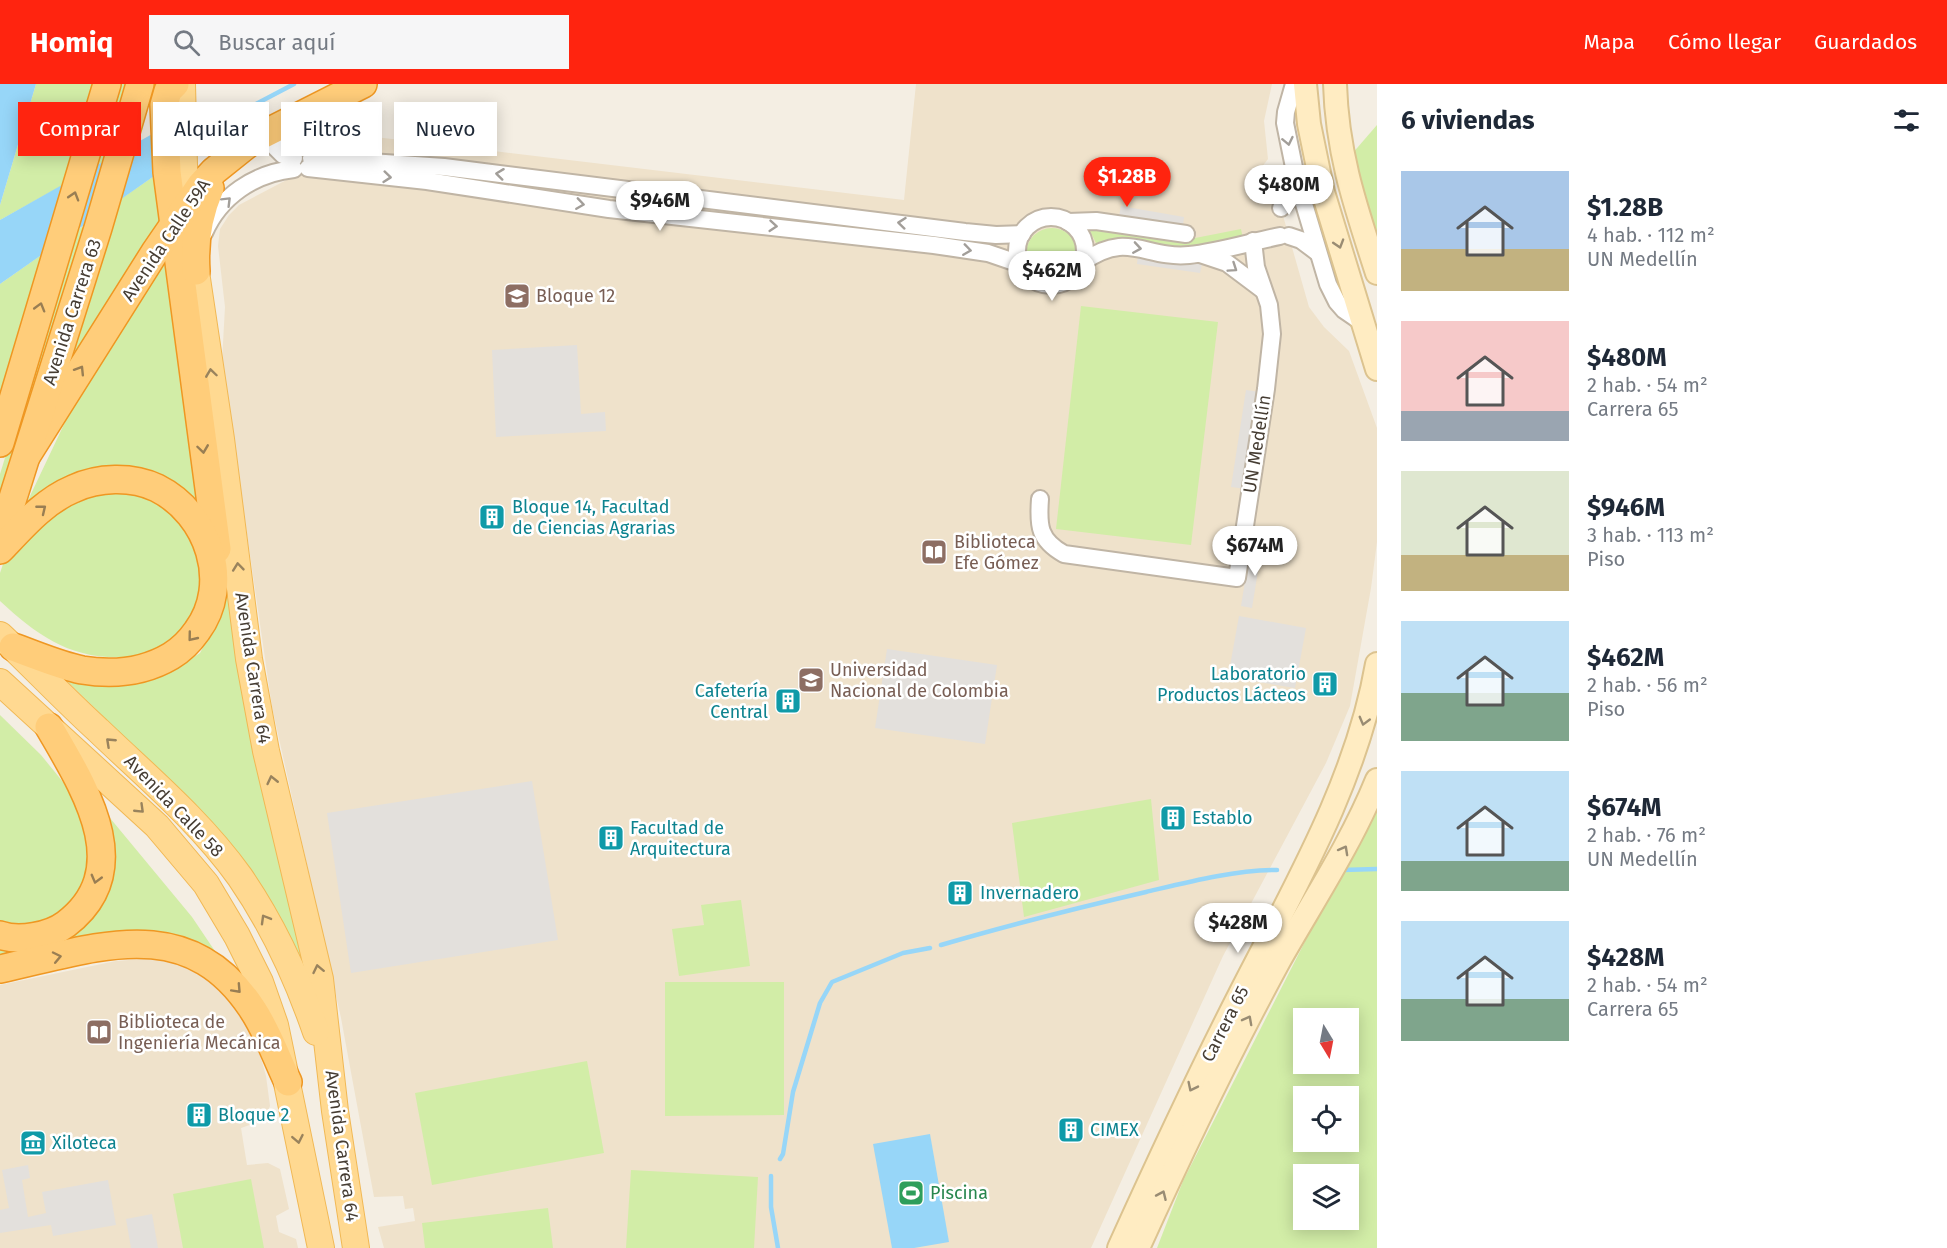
<!DOCTYPE html>
<html lang="es">
<head>
<meta charset="utf-8">
<style>
  :root { --surface:#fff; --page:#f6f6f7; --text:#1f2937; --muted:#747a83; --accent:#ff240f }
  body { margin:0; font-family:"Fira Sans",sans-serif; background:var(--page); color:var(--text); height:100vh; display:flex; flex-direction:column; font-size:22px; white-space:nowrap }
  * { box-sizing:border-box; margin:0 }
  p { font-size:20px; color:var(--muted) }
  .icon { flex:none; width:33px; height:33px; fill:none; stroke:currentColor; stroke-width:2; stroke-linecap:round; stroke-linejoin:round }
  .map { position:relative; flex:1; overflow:hidden }
  .sheet { display:flex; flex-direction:column; background:var(--surface); width:570px }
  .sheet>* { flex:none }
  .top-card { position:absolute; left:18px; top:18px; width:570px; height:54px; display:flex; gap:12px }
  .needle { width:39px; rotate:170deg }
  .buttons { position:absolute; left:1293px; top:924px; display:grid; gap:12px }
  .buttons a { display:grid; place-items:center; width:66px; height:66px; border-radius:0px; background:var(--surface); box-shadow:0 3px 15px #0003; font-size:30px }
  .price { position:absolute; translate:-50% -51px; padding:0 14px; border-radius:21px; background:#fff; color:#222; font-size:20px; line-height:39px; filter:drop-shadow(0 2px 3px #0008) }
  .price::after { content:''; position:absolute; left:50%; top:36px; width:18px; height:14px; margin-left:-9px; background:inherit; clip-path:polygon(0 0,100% 0,50% 100%) }
  .price.on { background:var(--accent); color:#fff }
  ul { padding:0; list-style:none }
  li { display:flex; align-items:center; gap:18px; height:150px; padding:0 24px }
  li span { display:grid; place-items:center; flex:none; width:168px; height:120px; border-radius:0px; color:#555 }
  li>.icon { margin-inline-start:auto }
  span .icon { width:72px; height:72px; fill:#fffc; stroke-width:1 }
  li b { font-size:26px }
  h2 { display:flex; justify-content:space-between; align-items:center; height:72px; padding:0 24px; font-size:26px }
  .chip { padding:0 21px; border-radius:0px; background:var(--surface); box-shadow:0 3px 15px #0003; font-size:21px; line-height:54px }
  .chip.on { background:var(--accent); color:#fff }
  header { display:flex; align-items:center; gap:36px; box-sizing:border-box; height:84px; padding:0 30px; background:var(--accent); color:#fff }
  header strong { font-size:28px }
  nav { display:flex; gap:33px; margin-inline-start:auto; font-size:21px }
  .search { width:420px; height:54px; background:var(--page); display:flex; align-items:center; gap:15px; box-sizing:border-box; padding:0 21px; border-radius:0px; color:var(--muted); font-size:22px }
  main { display:flex; flex:1; min-height:0 }
  .map>svg:first-child { display:block }
  .education { fill:#efe2cb }
  .green { fill:#d2eda7; fill-rule:evenodd }
  .parking { fill:#e3e0dc }
  .water { fill:#97d6f8 }
  .lines { fill:none; stroke-linecap:round; stroke-linejoin:round }
  .stream { stroke:#97d6f8; stroke-width:4.5 }
  .minor-casing { stroke:#c0b5a5; stroke-width:20 }
  .secondary-casing { stroke:#dcc38f; stroke-width:26 }
  .primary-casing { stroke:#f1b854; stroke-width:28 }
  .trunk-casing { stroke:#ef9722; stroke-width:30 }
  .minor { stroke:#fff; stroke-width:16 }
  .secondary { stroke:#ffecc2; stroke-width:22 }
  .primary { stroke:#ffd991; stroke-width:26 }
  .trunk { stroke:#ffcd7a; stroke-width:27 }
  .oneway { stroke:#a29e99 }
  .oneway2 { stroke:#997e53 }
  .oneway3 { stroke:#998c73 }
  .oneway4 { stroke:#99835d }
  .labels { text-anchor:middle; dominant-baseline:central; stroke-width:5; stroke-linejoin:round; paint-order:stroke }
  .street-label { font-size:18px; fill:#463d33; stroke:#fff }
  .education-label { font-size:18px; fill:#785e54; stroke:#fff; text-anchor:start }
  .culture-label { font-size:18px; fill:#0d838f; stroke:#fff; text-anchor:start }
  .leisure-label { font-size:18px; fill:#27864d; stroke:#fff; text-anchor:start }
</style>
</head>
<body>
<header>
<strong>Homiq</strong>
<div class="search"><svg class="icon" aria-label="search" viewBox="0 0 24 24"><circle cx="10" cy="10" r="6"/><path d="M15 15l6 6"/></svg>Buscar aquí</div>
<nav><a>Mapa</a><a>Cómo llegar</a><a>Guardados</a></nav>
</header>
<main>
<div class="map">
<svg width="1377" height="1164" viewBox="0 0 1377 1164">
  <rect width="100%" height="100%" fill="#f4eee3"/>
  <g class="education">
    <polygon points="916,0 1272,0 1264,37 1268,75 1255,92 1276,107 1309,223 1324,243 1349,267 1377,344 1377,458 1371,504 1350,622 1326,679 1223,872 1091,1164 384,1164 378,1143 415,1137 413,1124 405,1125 403,1112 374,1113 341,934 272,623 222,277 225,223 218,162 220,145 229,131 239,121 294,92 294,69 301,60 318,51 333,48 904,116"/>
    <polygon points="155,874 172,877 197,887 214,899 242,931 257,960 266,992 270,1022 267,1029 258,1038 241,1044 247,1081 268,1079 280,1085 289,1125 276,1132 279,1148 296,1155 298,1164 0,1164 0,901 116,877"/>
  </g>
  <g class="green">
    <polygon points="36,0 94,0 65,100 0,136 0,121"/>
    <polygon points="117,0 128,0 106,76 96,82"/>
    <polygon points="1377,41 1377,159 1351,71"/>
    <polygon points="157,90 161,143 60,307 118,117"/>
    <polygon points="86,140 0,422 0,390 75,148"/>
    <circle cx="1052" cy="170" r="26"/>
    <polygon points="1089,145 1185,156 1241,145 1243,155 1185,168 1098,163"/>
    <polygon points="44,169 0,321 0,200"/>
    <polygon points="167,171 203,433 144,391 21,431 77,313"/>
    <polygon points="1081,222 1218,238 1191,461 1056,445"/>
    <path d="M127 406 158 415 188 442 204 471 202 529C187 545 173 561 153 570 146 574 134 573 126 573 71 576 38 552 0 517V489L4 477 45 428 89 408Z"/>
    <polygon points="227,458 314,907 282,837 247,782 219,746 60,590 173,586 200,569 222,528"/>
    <polygon points="0,631 41,671 85,725 92,778 66,833 38,844 0,843"/>
    <path d="M1377 709V1164H1157L1183 1097 1348 773ZM1304 934H1348V980H1304ZM1304 1012H1348V1058H1304ZM1304 1090H1348V1136H1304Z"/>
    <polygon points="1151,715 1159,796 1024,833 1012,739"/>
    <polygon points="105,728 192,833 227,885 197,864 0,876 0,858 89,835"/>
    <polygon points="741,816 750,882 679,892 672,845 704,841 701,821"/>
    <polygon points="665,898 784,898 784,1031 665,1032"/>
    <polygon points="587,977 604,1069 432,1101 415,1009"/>
    <polygon points="631,1086 758,1093 754,1164 626,1164"/>
    <polygon points="251,1095 264,1164 183,1164 173,1110"/>
    <polygon points="548,1124 553,1164 425,1164 422,1139"/>
  </g>
  <g class="parking">
    <polygon points="1121,122 1184,133 1183,142 1119,132"/>
    <polygon points="1138,171 1202,180 1200,189 1137,180"/>
    <polygon points="577,261 581,330 605,328 606,347 496,353 492,266"/>
    <polygon points="1246,306 1260,308 1246,405 1231,403"/>
    <polygon points="1253,448 1264,450 1252,524 1241,522"/>
    <polygon points="1239,532 1306,544 1295,604 1228,593"/>
    <polygon points="887,565 997,581 985,660 875,644"/>
    <polygon points="532,697 558,856 351,889 327,729"/>
    <polygon points="28,1081 30,1094 22,1096 28,1133 46,1129 42,1108 108,1096 116,1141 53,1152 51,1141 0,1149 0,1126 9,1124 2,1086"/>
    <polygon points="152,1130 158,1164 131,1164 126,1135"/>
  </g>
  <g class="water">
    <polygon points="0,0 36,0 0,121"/>
    <polygon points="154,49 157,90 0,200 0,136"/>
    <polygon points="930,1050 949,1158 914,1164 892,1164 873,1060"/>
  </g>
  <g class="lines">
    <g class="stream">
      <polyline points="193,53 294,0"/>
      <polyline points="1342,786 1377,785"/>
      <path d="M941 861C1009 841 1077 824 1146 808 1188 798 1234 786 1277 786"/>
      <polyline points="780,1075 783,1070 793,1008 820,919 832,898 903,869 930,864"/>
      <polyline points="771,1092 771,1123 778,1164"/>
    </g>
    <defs>
      <g id="minor">
        <polyline points="1294,0 1286,28 1285,39 1296,93 1328,200 1337,218 1344,226 1363,239"/>
        <polyline points="282,42 275,51 275,63 283,71 294,74"/>
        <polyline points="311,74 444,83 965,148 996,151 1022,150"/>
        <polyline points="308,84 427,97 609,125 934,161 988,169 1020,180"/>
        <polyline points="1281,124 1289,115 1296,94"/>
        <circle cx="1051" cy="167" r="34"/>
        <polyline points="1068,138 1096,137 1186,150"/>
        <path d="M204 149C220 112 255 89 294 85"/>
        <polyline points="1289,152 1301,156 1317,168"/>
        <polyline points="1200,170 1227,179 1263,206"/>
        <path d="M1083 178C1128 146 1145 175 1189 171 1219 168 1250 158 1280 152"/>
        <path d="M1040 415C1038 442 1039 456 1064 470L1237 494 1266 305 1272 250 1269 221 1256 183 1253 157"/>
      </g>
      <g id="secondary">
        <polyline points="1305,0 1309,40 1323,108 1377,285"/>
        <path d="M1335 0C1337 70 1356 124 1377 189"/>
        <path d="M1119 1164C1158 1078 1197 994 1240 910 1293 806 1357 697 1377 580"/>
        <path d="M1138 1164C1182 1067 1228 971 1279 877 1313 817 1351 760 1377 696"/>
      </g>
      <g id="primary">
        <polyline points="182,0 184,81 190,148 221,355 249,575 266,667 320,895 335,1027 356,1164"/>
        <path d="M0 551C33 582 64 615 98 646 147 693 200 737 240 793 273 841 297 893 316 948"/>
        <polyline points="0,598 157,742 206,800 237,852 260,898 275,941 321,1164"/>
      </g>
      <g id="trunk">
        <polyline points="175,0 168,7 164,21 167,88 217,465"/>
        <path d="M196 187C194 158 198 132 210 104"/>
        <polyline points="0,359 107,0"/>
        <polyline points="27,371 155,168 201,101 214,87 254,55 363,0"/>
        <polyline points="0,455 98,144 140,0"/>
        <path d="M0 466C22 443 44 417 73 405 98 393 132 392 157 404 209 430 232 500 197 547 190 557 181 566 171 572 144 588 112 591 82 586 58 581 36 571 13 563"/>
        <path d="M0 851C19 858 50 852 66 840 138 785 83 702 49 643"/>
        <path d="M0 885C93 865 186 826 251 923 267 946 276 973 288 998"/>
      </g>
    </defs>
    <use href="#minor" class="minor-casing"/>
    <use href="#secondary" class="secondary-casing"/>
    <use href="#primary" class="primary-casing"/>
    <use href="#trunk" class="trunk-casing"/>
    <use href="#minor" class="minor"/>
    <use href="#secondary" class="secondary"/>
    <use href="#primary" class="primary"/>
    <use href="#trunk" class="trunk"/>
  </g>
  <defs><path id="oneway-chevron" d="M-2-3.5L2.5 0L-2 3.5" fill="none" stroke-width="1.6" stroke-linecap="round" stroke-linejoin="round" transform="scale(1.5)"/></defs>
  <g class="oneway">
    <use href="#oneway-chevron" transform="translate(1288 57) rotate(78)"/>
    <use href="#oneway-chevron" transform="translate(500 90) rotate(-173)"/>
    <use href="#oneway-chevron" transform="translate(387 93) rotate(6)"/>
    <use href="#oneway-chevron" transform="translate(227 117) rotate(-45)"/>
    <use href="#oneway-chevron" transform="translate(580 120) rotate(8)"/>
    <use href="#oneway-chevron" transform="translate(902 139) rotate(-174)"/>
    <use href="#oneway-chevron" transform="translate(773 142) rotate(5)"/>
    <use href="#oneway-chevron" transform="translate(1137 164) rotate(9)"/>
    <use href="#oneway-chevron" transform="translate(967 166) rotate(8)"/>
    <use href="#oneway-chevron" transform="translate(1233 184) rotate(34)"/>
  </g>
  <g class="oneway2">
    <use href="#oneway-chevron" transform="translate(74 112) rotate(-73)"/>
    <use href="#oneway-chevron" transform="translate(40 223) rotate(-74)"/>
    <use href="#oneway-chevron" transform="translate(80 286) rotate(-58)"/>
    <use href="#oneway-chevron" transform="translate(203 365) rotate(82)"/>
    <use href="#oneway-chevron" transform="translate(42 425) rotate(-39)"/>
    <use href="#oneway-chevron" transform="translate(192 553) rotate(129)"/>
    <use href="#oneway-chevron" transform="translate(96 795) rotate(105)"/>
    <use href="#oneway-chevron" transform="translate(57 873) rotate(-12)"/>
    <use href="#oneway-chevron" transform="translate(237 905) rotate(47)"/>
  </g>
  <g class="oneway3">
    <use href="#oneway-chevron" transform="translate(1339 160) rotate(73)"/>
    <use href="#oneway-chevron" transform="translate(1364 637) rotate(105)"/>
    <use href="#oneway-chevron" transform="translate(1344 766) rotate(-61)"/>
    <use href="#oneway-chevron" transform="translate(1248 936) rotate(-62)"/>
    <use href="#oneway-chevron" transform="translate(1192 1003) rotate(116)"/>
    <use href="#oneway-chevron" transform="translate(1162 1111) rotate(-66)"/>
  </g>
  <g class="oneway4">
    <use href="#oneway-chevron" transform="translate(211 289) rotate(-98)"/>
    <use href="#oneway-chevron" transform="translate(238 483) rotate(-96)"/>
    <use href="#oneway-chevron" transform="translate(110 658) rotate(-137)"/>
    <use href="#oneway-chevron" transform="translate(272 696) rotate(-103)"/>
    <use href="#oneway-chevron" transform="translate(140 725) rotate(44)"/>
    <use href="#oneway-chevron" transform="translate(265 835) rotate(-120)"/>
    <use href="#oneway-chevron" transform="translate(318 885) rotate(-102)"/>
    <use href="#oneway-chevron" transform="translate(298 1055) rotate(79)"/>
  </g>
  <defs>
    <symbol id="university-square" viewBox="-11 -11 22 22"><rect x="-9" y="-9" width="18" height="18" rx="4" fill="#8d6e63" stroke="#fff"/><path d="M0-5L7-2L0 1L-7-2ZM-4 1L0 2.5L4 1V4Q0 6-4 4Z" fill="#fff"/></symbol>
    <symbol id="building-square" viewBox="-11 -11 22 22"><rect x="-9" y="-9" width="18" height="18" rx="4" fill="#0f9aa8" stroke="#fff"/><path d="M-4-6H4V6H1V3H-1V6H-4ZM-2.5-4.3h1.7v1.8h-1.7ZM.8-4.3h1.7v1.8H.8ZM-2.5-1h1.7V.8h-1.7ZM.8-1h1.7V.8H.8Z" fill="#fff"/></symbol>
    <symbol id="library-square" viewBox="-11 -11 22 22"><rect x="-9" y="-9" width="18" height="18" rx="4" fill="#8d6e63" stroke="#fff"/><path d="M-6-4Q-3-5.5-.7-3.5V5Q-3 3-6 4ZM6-4Q3-5.5 .7-3.5V5Q3 3 6 4Z" fill="#fff"/></symbol>
    <symbol id="museum-square" viewBox="-11 -11 22 22"><rect x="-9" y="-9" width="18" height="18" rx="4" fill="#0f9aa8" stroke="#fff"/><path d="M0-6L6-3V-2H-6V-3ZM-5-1h2V3h-2ZM-1-1h2V3h-2ZM3-1h2V3H3ZM-6 4H6V6H-6Z" fill="#fff"/></symbol>
    <symbol id="stadium-square" viewBox="-11 -11 22 22"><rect x="-9" y="-9" width="18" height="18" rx="4" fill="#2e9e5b" stroke="#fff"/><path d="M0-5a6.5 5 0 1 0 0 10a6.5 5 0 1 0 0-10ZM-3.5-1.8h7v3.6h-7Z" fill="#fff"/></symbol>
  </defs>
  <g fill-rule="evenodd">
    <use href="#university-square" x="502" y="197" width="30" height="30"/>
    <use href="#building-square" x="477" y="418" width="30" height="30"/>
    <use href="#library-square" x="919" y="453" width="30" height="30"/>
    <use href="#university-square" x="796" y="581" width="30" height="30"/>
    <use href="#building-square" x="1310" y="585" width="30" height="30"/>
    <use href="#building-square" x="773" y="602" width="30" height="30"/>
    <use href="#building-square" x="1158" y="719" width="30" height="30"/>
    <use href="#building-square" x="596" y="739" width="30" height="30"/>
    <use href="#building-square" x="945" y="794" width="30" height="30"/>
    <use href="#library-square" x="84" y="933" width="30" height="30"/>
    <use href="#building-square" x="184" y="1016" width="30" height="30"/>
    <use href="#building-square" x="1056" y="1031" width="30" height="30"/>
    <use href="#museum-square" x="18" y="1044" width="30" height="30"/>
    <use href="#stadium-square" x="896" y="1094" width="30" height="30"/>
  </g>
  <g class="labels">
    <g class="street-label">
      <text transform="translate(166 156) rotate(-56)">Avenida Calle 59A</text>
      <text transform="translate(72 228) rotate(-72)">Avenida Carrera 63</text>
      <text transform="translate(1257 360) rotate(-81)">UN Medellín</text>
      <text transform="translate(253 584) rotate(81)">Avenida Carrera 64</text>
      <text transform="translate(174 722) rotate(46)">Avenida Calle 58</text>
      <text transform="translate(1225 940) rotate(-63)">Carrera 65</text>
      <text transform="translate(342 1062) rotate(82)">Avenida Carrera 64</text>
    </g>
    <g class="education-label">
      <text x="536" y="212">Bloque 12</text>
      <text x="954" y="458">Biblioteca<tspan x="954" dy="21">Efe Gómez</tspan></text>
      <text x="830" y="586">Universidad<tspan x="830" dy="21">Nacional de Colombia</tspan></text>
      <text x="118" y="938">Biblioteca de<tspan x="118" dy="21">Ingeniería Mecánica</tspan></text>
    </g>
    <g class="culture-label">
      <text x="512" y="423">Bloque 14, Facultad<tspan x="512" dy="21">de Ciencias Agrarias</tspan></text>
      <text x="1306" y="590" text-anchor="end">Laboratorio<tspan x="1306" dy="21">Productos Lácteos</tspan></text>
      <text x="768" y="607" text-anchor="end">Cafetería<tspan x="768" dy="21">Central</tspan></text>
      <text x="1192" y="734">Establo</text>
      <text x="630" y="744">Facultad de<tspan x="630" dy="21">Arquitectura</tspan></text>
      <text x="980" y="809">Invernadero</text>
      <text x="218" y="1031">Bloque 2</text>
      <text x="1090" y="1046">CIMEX</text>
      <text x="52" y="1059">Xiloteca</text>
    </g>
    <g class="leisure-label">
      <text x="930" y="1109">Piscina</text>
    </g>
  </g>
</svg>
<div class="buttons">
<a><svg class="needle" viewBox="-14 -14 28 28"><path d="M0-13l5 13h-10z" fill="#e53935"/><path d="M0 13l5-13h-10z" fill="#747a83"/></svg></a>
<a><svg class="icon" aria-label="locate" viewBox="0 0 24 24"><circle cx="12" cy="12" r="6"/><path d="M12 2v4M12 18v4M2 12h4M18 12h4"/></svg></a>
<a><svg class="icon" aria-label="layers" viewBox="0 0 24 24"><path d="M12 4l9 5-9 5-9-5zM3 14l9 5 9-5"/></svg></a>
</div>
<b class="price on" style="left:1127px;top:124px">$1.28B</b>
<b class="price" style="left:1289px;top:132px">$480M</b>
<b class="price" style="left:660px;top:148px">$946M</b>
<b class="price" style="left:1052px;top:218px">$462M</b>
<b class="price" style="left:1255px;top:493px">$674M</b>
<b class="price" style="left:1238px;top:870px">$428M</b>
<div class="top-card">
<a class="chip on">Comprar</a>
<a class="chip">Alquilar</a>
<a class="chip">Filtros</a>
<a class="chip">Nuevo</a>
</div>
</div>
<section class="sheet">
<h2>6 viviendas<svg class="icon" aria-label="filters" viewBox="0 0 24 24"><path d="M4 7h16M4 17h16"/><circle cx="9" cy="7" r="2"/><circle cx="15" cy="17" r="2"/></svg></h2>
<ul>
<li><span style="background:linear-gradient(#a9c7e8 65%,#c2b280 0)"><svg class="icon" aria-label="home" viewBox="0 0 24 24"><path d="M3 11l9-7 9 7M6 9v11h12V9"/></svg></span><div><b>$1.28B</b><p>4 hab. · 112 m²</p><p>UN Medellín</p></div></li>
<li><span style="background:linear-gradient(#f6c9c9 75%,#9aa5b1 0)"><svg class="icon" aria-label="home" viewBox="0 0 24 24"><path d="M3 11l9-7 9 7M6 9v11h12V9"/></svg></span><div><b>$480M</b><p>2 hab. · 54 m²</p><p>Carrera 65</p></div></li>
<li><span style="background:linear-gradient(#dfe7d0 70%,#c2b280 0)"><svg class="icon" aria-label="home" viewBox="0 0 24 24"><path d="M3 11l9-7 9 7M6 9v11h12V9"/></svg></span><div><b>$946M</b><p>3 hab. · 113 m²</p><p>Piso</p></div></li>
<li><span style="background:linear-gradient(#bfe0f5 60%,#7fa58c 0)"><svg class="icon" aria-label="home" viewBox="0 0 24 24"><path d="M3 11l9-7 9 7M6 9v11h12V9"/></svg></span><div><b>$462M</b><p>2 hab. · 56 m²</p><p>Piso</p></div></li>
<li><span style="background:linear-gradient(#bfe0f5 75%,#7fa58c 0)"><svg class="icon" aria-label="home" viewBox="0 0 24 24"><path d="M3 11l9-7 9 7M6 9v11h12V9"/></svg></span><div><b>$674M</b><p>2 hab. · 76 m²</p><p>UN Medellín</p></div></li>
<li><span style="background:linear-gradient(#bfe0f5 65%,#7fa58c 0)"><svg class="icon" aria-label="home" viewBox="0 0 24 24"><path d="M3 11l9-7 9 7M6 9v11h12V9"/></svg></span><div><b>$428M</b><p>2 hab. · 54 m²</p><p>Carrera 65</p></div></li>
</ul>
</section>
</main>
</body>
</html>
